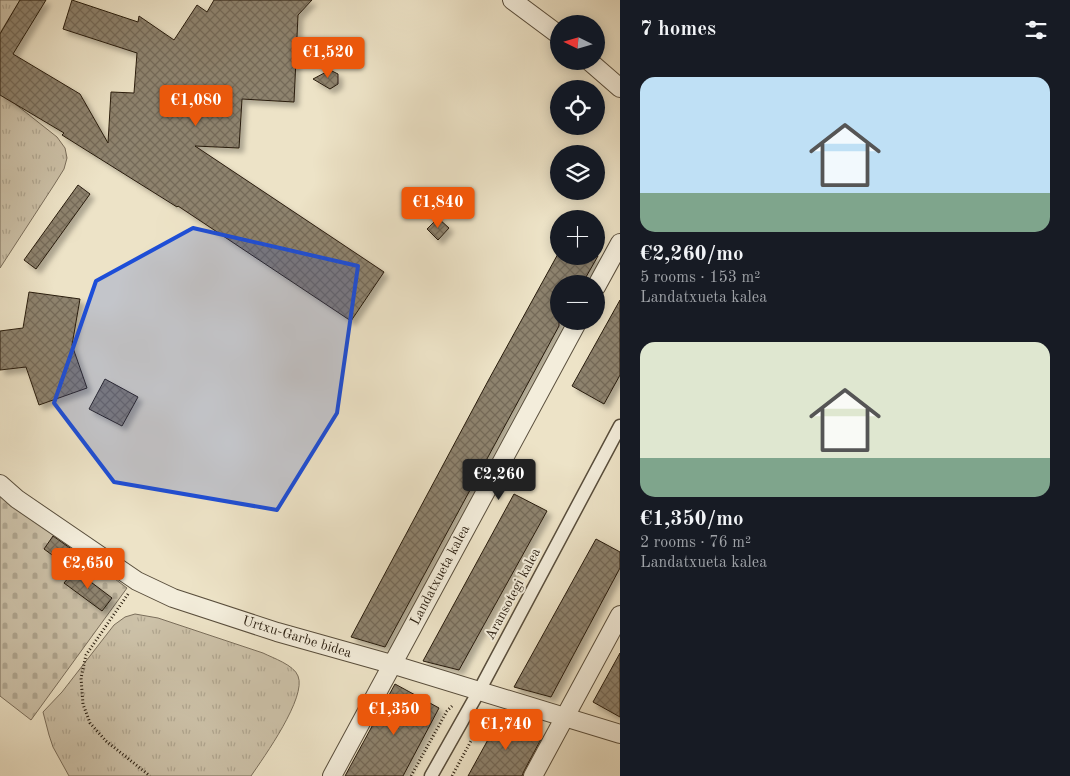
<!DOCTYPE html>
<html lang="en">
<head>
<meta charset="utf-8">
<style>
  :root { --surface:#171b24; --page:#20242c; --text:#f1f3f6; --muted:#9ea1a6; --accent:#ea580c }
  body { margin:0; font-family:"Old Standard TT",serif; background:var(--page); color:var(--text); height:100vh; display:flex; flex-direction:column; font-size:19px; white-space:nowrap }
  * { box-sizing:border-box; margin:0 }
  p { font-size:16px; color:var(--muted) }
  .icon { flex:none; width:28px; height:28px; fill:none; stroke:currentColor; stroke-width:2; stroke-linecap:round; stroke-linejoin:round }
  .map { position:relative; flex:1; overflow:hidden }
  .side { display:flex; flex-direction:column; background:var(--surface); width:450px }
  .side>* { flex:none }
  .needle { width:32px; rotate:275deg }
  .buttons { position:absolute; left:550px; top:15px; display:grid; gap:10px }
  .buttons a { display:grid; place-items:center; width:55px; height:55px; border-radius:50%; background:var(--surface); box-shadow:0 2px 12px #0003; font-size:25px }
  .price { position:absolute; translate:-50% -42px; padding:0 11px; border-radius:5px; background:var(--accent); color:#fff; font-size:16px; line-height:32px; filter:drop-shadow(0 1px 2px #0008) }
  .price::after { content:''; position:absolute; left:50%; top:30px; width:15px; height:11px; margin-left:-8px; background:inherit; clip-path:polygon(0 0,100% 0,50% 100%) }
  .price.selected { background:#222; color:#fff }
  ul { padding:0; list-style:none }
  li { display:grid; align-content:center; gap:10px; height:265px; padding:0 20px }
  li span { display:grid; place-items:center; height:155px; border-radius:15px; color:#555 }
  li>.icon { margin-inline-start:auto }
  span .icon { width:90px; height:90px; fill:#fffc; stroke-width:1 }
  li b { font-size:21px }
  h2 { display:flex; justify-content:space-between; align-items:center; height:60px; padding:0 20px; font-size:21px }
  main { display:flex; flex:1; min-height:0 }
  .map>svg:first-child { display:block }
  .grass { fill:url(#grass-tufts); stroke:#7a6e5b }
  .cemetery { fill:url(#cemetery-stones); stroke:#7a6e5b }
  .building { fill:url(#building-cross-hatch); stroke:#281c0e; filter:url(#shadow) }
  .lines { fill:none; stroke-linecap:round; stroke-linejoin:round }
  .pedestrian-casing { stroke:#594e3c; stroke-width:15 }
  .minor-casing { stroke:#594e3c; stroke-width:20 }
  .path { stroke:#281c0e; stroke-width:3; stroke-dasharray:1 2.5; stroke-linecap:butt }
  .pedestrian { stroke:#f3eddb; stroke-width:12 }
  .minor { stroke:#f3eddb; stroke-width:18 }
  .marked { fill:#1d4ed8; fill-opacity:0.2; stroke:#1d4ed8; stroke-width:4; stroke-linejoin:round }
  .labels { text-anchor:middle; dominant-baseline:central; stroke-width:4; stroke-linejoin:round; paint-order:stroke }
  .street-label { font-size:14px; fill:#281c0e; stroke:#f3eddb }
</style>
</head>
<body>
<main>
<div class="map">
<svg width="620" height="776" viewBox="0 0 620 776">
  <defs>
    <pattern id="grass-tufts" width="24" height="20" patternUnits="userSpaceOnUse" patternTransform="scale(1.25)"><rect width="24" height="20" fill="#ccc1a8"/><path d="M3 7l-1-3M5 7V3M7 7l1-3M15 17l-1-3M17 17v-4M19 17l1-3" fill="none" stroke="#afa58f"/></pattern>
    <pattern id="cemetery-stones" width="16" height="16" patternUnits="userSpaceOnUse" patternTransform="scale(1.25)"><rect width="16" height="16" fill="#ccc1a8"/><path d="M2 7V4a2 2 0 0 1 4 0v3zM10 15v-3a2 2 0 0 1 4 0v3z" fill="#afa58f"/></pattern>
    <pattern id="building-cross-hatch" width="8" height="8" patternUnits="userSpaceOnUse" patternTransform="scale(1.25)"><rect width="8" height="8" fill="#8e836e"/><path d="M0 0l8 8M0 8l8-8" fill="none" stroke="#746a59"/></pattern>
    <filter id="shadow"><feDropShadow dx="4.5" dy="4.5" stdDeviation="2.5" flood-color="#0004"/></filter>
  </defs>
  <rect width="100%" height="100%" fill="#ede3c7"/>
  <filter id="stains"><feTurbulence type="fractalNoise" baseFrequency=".004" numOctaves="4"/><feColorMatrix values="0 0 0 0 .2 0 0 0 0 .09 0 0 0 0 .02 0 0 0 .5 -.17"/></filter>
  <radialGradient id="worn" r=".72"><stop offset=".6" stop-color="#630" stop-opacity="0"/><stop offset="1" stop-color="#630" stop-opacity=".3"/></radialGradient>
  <g class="grass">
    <polygon points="0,0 20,0 0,33"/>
    <polygon points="0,92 57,137 65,148 67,158 64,169 54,185 0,268"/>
    <path d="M135 614 158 618 263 653C273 658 294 665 298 676 307 697 264 757 251 776H69L53 747 49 735 43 712 62 692 114 625 125 617Z"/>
  </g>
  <polygon class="cemetery" points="0,493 127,588 31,720 0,696"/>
  <g class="building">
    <polygon points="20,0 46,0 13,54 80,94 108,143 111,92 134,93 137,53 63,29 72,0 138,22 139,16 174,40 197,5 207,12 214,0 312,0 298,15 294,102 242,99 239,148 195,146 384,272 351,321 178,206 177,207 62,135 64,133 0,95 0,34"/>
    <polygon points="330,70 338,74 338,84 330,89 313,79"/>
    <polygon points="78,185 90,194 36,269 24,260"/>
    <polygon points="438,218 449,228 438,240 427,229"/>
    <polygon points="559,252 559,256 598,256 582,284 559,284 559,326 385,647 351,637 488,381"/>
    <polygon points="29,292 80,299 72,345 87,388 39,405 26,367 0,370 0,331 23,328"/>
    <polygon points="620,300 620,375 604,404 572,386"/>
    <polygon points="105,379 138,397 122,426 89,409"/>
    <polygon points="514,494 547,511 459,670 423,661"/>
    <polygon points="53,536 80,555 70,568 44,549"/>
    <polygon points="596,539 620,552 620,568 551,697 514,687"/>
    <polygon points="75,570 112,598 102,611 64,583"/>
    <polygon points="620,653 620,717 593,702"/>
    <polygon points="395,684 439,708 403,776 345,776"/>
    <polygon points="501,716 541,739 524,771 522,776 468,776"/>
  </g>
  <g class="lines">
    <defs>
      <polyline id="pedestrian" points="431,776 479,691 620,426"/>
      <g id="minor">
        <polyline points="512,0 559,35"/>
        <polyline points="589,61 620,88"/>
        <polyline points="596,287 620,243"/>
        <polyline points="0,484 17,499 137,581 173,598 277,632 391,664 620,734"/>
        <polyline points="332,776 578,321"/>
        <polyline points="533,776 620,615"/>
      </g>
    </defs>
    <use href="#pedestrian" class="pedestrian-casing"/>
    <use href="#minor" class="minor-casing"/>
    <g class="path">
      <polyline points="128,594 86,655 81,678 83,704 90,723 106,741 150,776"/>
      <polyline points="411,776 447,711 452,706"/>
      <polyline points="452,776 478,728"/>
    </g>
    <use href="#pedestrian" class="pedestrian"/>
    <use href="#minor" class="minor"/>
  </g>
  <path class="marked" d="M193 228 358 266 337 413 277 510 114 482 54 403 96 281Z"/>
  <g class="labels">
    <g class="street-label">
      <text transform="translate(440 575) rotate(-62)">Landatxueta kalea</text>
      <text transform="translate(513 594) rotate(-62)">Aransotegi kalea</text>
      <text transform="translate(297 637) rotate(17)">Urtxu-Garbe bidea</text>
    </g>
  </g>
  <rect width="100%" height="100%" filter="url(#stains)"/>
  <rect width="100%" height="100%" fill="url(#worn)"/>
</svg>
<div class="buttons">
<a><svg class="needle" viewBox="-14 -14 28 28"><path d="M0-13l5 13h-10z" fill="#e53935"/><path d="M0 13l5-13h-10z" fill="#9ea1a6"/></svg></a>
<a><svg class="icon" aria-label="locate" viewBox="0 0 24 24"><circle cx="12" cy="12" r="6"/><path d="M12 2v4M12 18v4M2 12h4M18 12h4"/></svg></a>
<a><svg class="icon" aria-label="layers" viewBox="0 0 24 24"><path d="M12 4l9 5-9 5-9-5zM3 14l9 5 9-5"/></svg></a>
<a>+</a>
<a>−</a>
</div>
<b class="price" style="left:328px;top:79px">€1,520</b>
<b class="price" style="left:196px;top:127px">€1,080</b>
<b class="price" style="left:438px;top:229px">€1,840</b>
<b class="price selected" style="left:499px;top:501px">€2,260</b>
<b class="price" style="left:88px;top:590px">€2,650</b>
<b class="price" style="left:394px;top:736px">€1,350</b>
<b class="price" style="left:506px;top:751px">€1,740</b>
</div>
<section class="side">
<h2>7 homes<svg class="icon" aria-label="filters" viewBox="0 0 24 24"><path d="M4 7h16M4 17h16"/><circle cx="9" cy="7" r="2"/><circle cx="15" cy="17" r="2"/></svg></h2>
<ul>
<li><span style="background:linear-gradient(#bfe0f5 75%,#7fa58c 0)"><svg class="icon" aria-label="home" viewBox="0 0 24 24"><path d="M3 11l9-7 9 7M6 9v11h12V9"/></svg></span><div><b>€2,260/mo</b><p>5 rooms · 153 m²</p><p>Landatxueta kalea</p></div></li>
<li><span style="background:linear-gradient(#dfe7d0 75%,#7fa58c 0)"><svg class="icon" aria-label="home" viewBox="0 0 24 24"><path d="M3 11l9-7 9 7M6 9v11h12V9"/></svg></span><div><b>€1,350/mo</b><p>2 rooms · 76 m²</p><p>Landatxueta kalea</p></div></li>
</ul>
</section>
</main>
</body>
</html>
